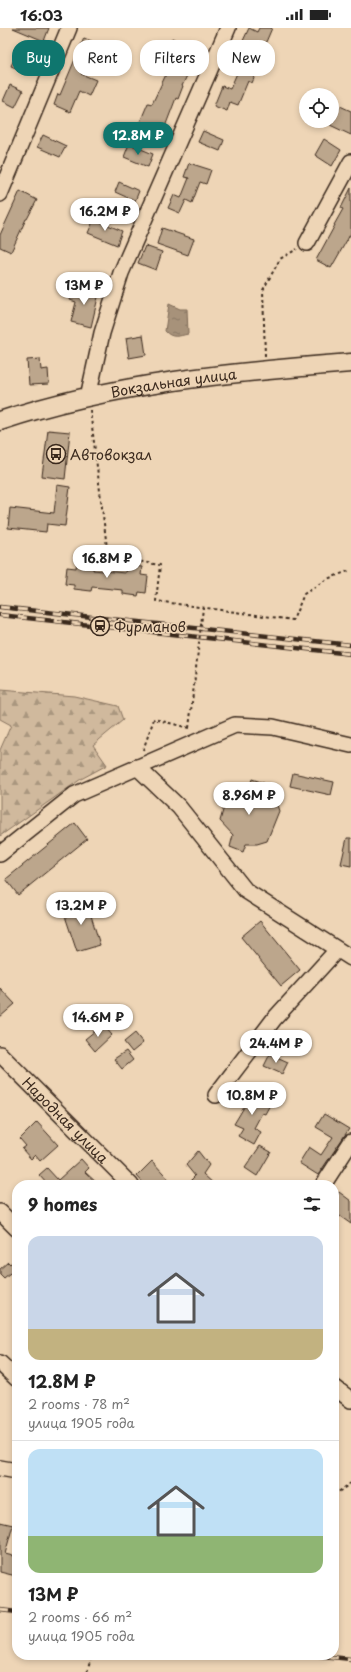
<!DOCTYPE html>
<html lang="en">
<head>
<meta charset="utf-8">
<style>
  :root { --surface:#fff; --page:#f2f2f2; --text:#222; --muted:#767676; --line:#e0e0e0; --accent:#0f766e }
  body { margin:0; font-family:"Playpen Sans",sans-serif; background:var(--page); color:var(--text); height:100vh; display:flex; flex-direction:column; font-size:15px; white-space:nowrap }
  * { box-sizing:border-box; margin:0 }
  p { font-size:13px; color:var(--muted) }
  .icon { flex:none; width:22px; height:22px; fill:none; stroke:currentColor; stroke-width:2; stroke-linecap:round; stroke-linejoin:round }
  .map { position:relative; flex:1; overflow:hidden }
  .details { position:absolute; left:12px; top:1152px; width:327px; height:480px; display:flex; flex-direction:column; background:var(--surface); border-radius:16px; box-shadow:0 2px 6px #0003 }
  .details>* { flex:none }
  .top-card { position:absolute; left:12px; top:12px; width:327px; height:36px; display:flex; gap:8px }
  .tools { position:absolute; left:299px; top:60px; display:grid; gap:8px }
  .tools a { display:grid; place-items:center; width:40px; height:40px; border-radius:50%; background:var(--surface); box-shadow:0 2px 6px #0003; font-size:20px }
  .price { position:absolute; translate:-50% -34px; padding:0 9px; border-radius:14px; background:#fff; color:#222; font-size:13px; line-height:26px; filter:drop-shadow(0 1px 2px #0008) }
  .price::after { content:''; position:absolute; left:50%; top:24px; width:12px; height:9px; margin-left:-6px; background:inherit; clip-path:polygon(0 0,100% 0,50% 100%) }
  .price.on { background:var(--accent); color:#fff }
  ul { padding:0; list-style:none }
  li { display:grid; align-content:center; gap:8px; height:212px; padding:0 16px }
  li+li { border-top:1px solid var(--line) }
  li span { display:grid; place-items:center; height:124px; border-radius:12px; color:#555 }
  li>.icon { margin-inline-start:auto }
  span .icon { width:72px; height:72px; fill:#fffc; stroke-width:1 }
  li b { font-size:17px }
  h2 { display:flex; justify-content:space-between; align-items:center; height:48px; padding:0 16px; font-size:17px }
  .tag { padding:0 14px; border-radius:16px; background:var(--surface); box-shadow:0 2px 6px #0003; font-size:14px; line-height:36px }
  .tag.on { background:var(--accent); color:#fff }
  .status { display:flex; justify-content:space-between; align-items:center; height:28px; padding:0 20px; background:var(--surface); direction:ltr }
  .status svg { height:11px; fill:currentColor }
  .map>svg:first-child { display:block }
  .forest { fill:url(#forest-firs); stroke:#86725e }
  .water { fill:url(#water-ripples); stroke:#7c6855 }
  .building { fill:#bca68c; stroke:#3b2a1e }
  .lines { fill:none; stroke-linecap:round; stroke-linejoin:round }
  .minor-casing { stroke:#3b2a1e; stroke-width:18 }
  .major-casing { stroke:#3b2a1e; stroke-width:21 }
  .path { stroke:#3b2a1e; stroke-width:2; stroke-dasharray:3 3; stroke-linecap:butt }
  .minor { stroke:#eed5b6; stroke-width:15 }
  .major { stroke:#eed5b6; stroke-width:18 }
  .rail-casing { stroke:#3b2a1e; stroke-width:4.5 }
  .rail { stroke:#eed5b6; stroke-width:3; stroke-dasharray:9; stroke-linecap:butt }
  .path-bridge { stroke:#3b2a1e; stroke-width:2; stroke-dasharray:3 3; stroke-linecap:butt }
  .labels { text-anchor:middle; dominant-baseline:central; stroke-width:3.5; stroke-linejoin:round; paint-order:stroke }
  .street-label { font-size:14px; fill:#3b2a1e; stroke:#eed5b6 }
  .poi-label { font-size:14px; fill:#3b2a1e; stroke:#eed5b6; text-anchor:start }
</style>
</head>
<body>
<div class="status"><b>16:03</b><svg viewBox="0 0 49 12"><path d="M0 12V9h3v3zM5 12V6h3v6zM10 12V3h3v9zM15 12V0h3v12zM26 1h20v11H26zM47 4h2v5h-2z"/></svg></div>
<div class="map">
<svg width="351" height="1644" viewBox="0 0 351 1644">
  <defs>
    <pattern id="forest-firs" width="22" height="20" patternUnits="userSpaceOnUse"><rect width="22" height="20" fill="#d0b99d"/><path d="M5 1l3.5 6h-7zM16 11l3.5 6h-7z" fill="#aa977f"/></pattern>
    <pattern id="water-ripples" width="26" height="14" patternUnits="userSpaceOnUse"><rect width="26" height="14" fill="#a7927a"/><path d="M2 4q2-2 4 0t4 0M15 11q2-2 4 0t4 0" fill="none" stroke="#897763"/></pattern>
  </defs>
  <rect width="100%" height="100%" fill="#eed5b6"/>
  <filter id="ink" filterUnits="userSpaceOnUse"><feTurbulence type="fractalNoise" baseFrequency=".025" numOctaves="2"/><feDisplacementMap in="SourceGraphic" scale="8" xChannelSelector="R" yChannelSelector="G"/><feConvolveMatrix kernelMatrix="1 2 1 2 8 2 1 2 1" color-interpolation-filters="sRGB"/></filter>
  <g filter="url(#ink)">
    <polygon class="forest" points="0,662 74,668 118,678 123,692 93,717 107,737 81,751 0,808 0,722 11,697 0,691"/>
    <path class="water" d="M169 276 180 281H187L188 306C179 308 172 311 165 303Z"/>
    <g class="building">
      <polygon points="13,0 49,0 44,13"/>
      <polygon points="249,0 257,4 259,0 272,0 257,35 260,36 252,55 248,53 238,77 230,74 227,83 214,78 222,58 230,61 249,18 242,15"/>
      <polygon points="84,10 101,17 98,24 105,27 101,36 88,30 81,46 96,52 89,68 79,63 70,84 54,77 58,66 60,67"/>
      <polygon points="172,10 188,18 185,26 195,31 182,58 183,58 178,71 176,70 163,104 140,94 148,75 152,76 171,36 161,31"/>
      <polygon points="18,22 37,30 30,46 11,38"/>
      <polygon points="10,57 23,63 15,79 3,73"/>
      <polygon points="340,78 351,83 351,107 330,97"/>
      <polygon points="203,103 224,112 220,123 198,114"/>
      <polygon points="43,107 66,118 60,129 37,119"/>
      <polygon points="324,111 341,122 332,138 315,127"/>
      <polygon points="129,116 153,126 148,139 124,129"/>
      <polygon points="189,135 211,142 206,156 200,154 192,175 186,172 180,185 168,180 174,167 181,170 189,150 184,149"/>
      <polygon points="119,154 139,163 135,173 115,164"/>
      <polygon points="351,160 351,205 331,240 316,232 335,197 334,197 343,181 341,180"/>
      <polygon points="20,163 37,172 27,191 26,191 11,224 0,219 0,207"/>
      <polygon points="94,191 122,203 117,217 88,205"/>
      <polygon points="162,200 194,211 188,227 157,216"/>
      <polygon points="145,218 162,224 156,242 138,235"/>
      <polygon points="74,258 99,265 91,299 71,294 76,274 70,272"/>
      <polygon points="143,307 146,327 129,330 126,310"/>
      <polygon points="40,331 41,342 48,341 49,356 29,357 27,332"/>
      <polygon points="48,402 70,404 65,451 42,448"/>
      <polygon points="57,457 70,459 65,498 47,496 46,504 8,500 10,480 54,485"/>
      <polygon points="77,534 94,535 93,542 125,545 126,537 142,539 141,547 148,548 146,565 139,564 138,568 123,566 123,562 92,559 91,563 74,561 74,557 65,556 67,539 76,540"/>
      <polygon points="293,745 334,754 331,767 290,758"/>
      <polygon points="252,751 264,755 263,765 276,774 279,783 267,813 257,816 246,816 243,824 230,819 233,807 220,793 227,768 234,763 248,765"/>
      <polygon points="75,795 87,811 18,867 6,851"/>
      <polygon points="347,810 351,810 351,838 341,836"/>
      <polygon points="86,871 100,917 77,924 62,879"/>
      <polygon points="260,893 300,942 281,958 241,909"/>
      <polygon points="0,960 15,976 0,989"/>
      <polygon points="105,999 112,1007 95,1023 85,1011 96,1002 98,1005"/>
      <polygon points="135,1005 143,1015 132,1024 124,1014"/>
      <polygon points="126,1023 133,1032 122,1041 114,1031"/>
      <polygon points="270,1026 288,1034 282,1046 264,1038"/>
      <polygon points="251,1062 272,1073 265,1086 262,1085 254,1100 261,1104 254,1117 238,1108 243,1100 234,1096 246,1076 244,1075"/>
      <polygon points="324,1086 349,1101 318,1147 299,1135 309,1119 321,1127 333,1109 316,1099"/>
      <polygon points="37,1094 58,1117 40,1133 35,1127 31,1131 22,1121 26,1118 20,1111"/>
      <polygon points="260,1118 271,1124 257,1148 245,1140"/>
      <polygon points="198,1123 209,1137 203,1146 215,1157 196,1157 191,1152 195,1148 186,1137"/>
      <polygon points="81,1131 89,1140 85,1144 99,1157 48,1157 39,1147 47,1140 58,1152"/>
      <polygon points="152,1133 174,1157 145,1157 137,1148"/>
      <polygon points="339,1164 351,1173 351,1196 334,1184 334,1171"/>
      <polygon points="17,1229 17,1253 10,1245 4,1250 0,1246 0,1241 8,1234 10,1236"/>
      <polygon points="0,1494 13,1497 5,1526 17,1529 16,1548 0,1544"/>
    </g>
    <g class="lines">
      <defs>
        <g id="minor">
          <polyline points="0,166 69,0"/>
          <polyline points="307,215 351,134"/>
          <polyline points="88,369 102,305 121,245 228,0"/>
          <polyline points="137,739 179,779 246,863 351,930"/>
          <polyline points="0,826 74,767 235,697 273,699 351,717"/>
          <path id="s1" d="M0 1026 131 1157"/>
          <polyline points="216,1067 274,991 337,922"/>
          <polyline points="323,1157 351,1114"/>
          <polyline points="0,1184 17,1201"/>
          <polyline points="0,1335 17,1351"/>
          <polyline points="334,1359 351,1372"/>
          <polyline points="0,1440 17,1443"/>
        </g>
        <g id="major">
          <path id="s2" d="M0 393C113 355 233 344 351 335"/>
        </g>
      </defs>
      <use href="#minor" class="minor-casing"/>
      <use href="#major" class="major-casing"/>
      <g class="path">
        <polyline points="265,328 263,262 280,231 297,221"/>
        <polyline points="90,382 108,528 160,537 156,573 293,592 304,566 327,551 351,542"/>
        <polyline points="143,722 154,691 189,700"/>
        <polyline points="334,1467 351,1455"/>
        <polyline points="87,1644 92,1627"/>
      </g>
      <use href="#minor" class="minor"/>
      <use href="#major" class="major"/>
      <defs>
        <g id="rail">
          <polyline points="0,579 351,617"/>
          <polyline points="0,587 351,626"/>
          <polyline points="0,1582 17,1584"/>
          <polyline points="311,1627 351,1631"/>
        </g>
      </defs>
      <use href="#rail" class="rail-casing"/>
      <use href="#rail" class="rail"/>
      <polyline class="path-bridge" points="189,700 203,580"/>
    </g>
  </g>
  <defs>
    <symbol id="bus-ring" viewBox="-11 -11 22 22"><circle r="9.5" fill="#eed5b6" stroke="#3b2a1e" stroke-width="1.5"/><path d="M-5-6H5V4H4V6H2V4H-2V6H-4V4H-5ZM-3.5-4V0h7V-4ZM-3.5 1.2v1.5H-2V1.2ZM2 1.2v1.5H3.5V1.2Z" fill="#3b2a1e"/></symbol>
    <symbol id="station-ring" viewBox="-11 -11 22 22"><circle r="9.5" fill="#eed5b6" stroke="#3b2a1e" stroke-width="1.5"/><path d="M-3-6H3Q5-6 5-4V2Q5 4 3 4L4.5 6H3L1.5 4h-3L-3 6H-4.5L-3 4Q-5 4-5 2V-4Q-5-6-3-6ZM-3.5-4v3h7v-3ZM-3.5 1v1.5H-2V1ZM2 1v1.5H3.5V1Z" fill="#3b2a1e"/></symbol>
  </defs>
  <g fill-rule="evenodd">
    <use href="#bus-ring" x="45" y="415" width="22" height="22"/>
    <use href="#station-ring" x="89" y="587" width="22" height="22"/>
  </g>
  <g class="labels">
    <g class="street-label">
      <text stroke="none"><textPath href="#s2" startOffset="178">Вокзальная улица</textPath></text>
      <text stroke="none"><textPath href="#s1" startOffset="93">Народная улица</textPath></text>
    </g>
    <g class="poi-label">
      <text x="70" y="426">Автовокзал</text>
      <text x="114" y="598">Фурманов</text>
    </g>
  </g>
</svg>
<div class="tools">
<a><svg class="icon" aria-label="locate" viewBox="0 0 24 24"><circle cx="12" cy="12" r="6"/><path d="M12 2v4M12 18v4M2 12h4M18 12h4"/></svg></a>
</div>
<b class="price on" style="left:138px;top:128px">12.8M ₽</b>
<b class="price" style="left:105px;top:204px">16.2M ₽</b>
<b class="price" style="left:84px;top:278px">13M ₽</b>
<b class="price" style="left:107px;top:551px">16.8M ₽</b>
<b class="price" style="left:249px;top:788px">8.96M ₽</b>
<b class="price" style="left:81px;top:898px">13.2M ₽</b>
<b class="price" style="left:98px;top:1010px">14.6M ₽</b>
<b class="price" style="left:276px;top:1036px">24.4M ₽</b>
<b class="price" style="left:252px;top:1088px">10.8M ₽</b>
<div class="top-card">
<a class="tag on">Buy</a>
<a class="tag">Rent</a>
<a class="tag">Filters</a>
<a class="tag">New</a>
</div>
<section class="details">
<h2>9 homes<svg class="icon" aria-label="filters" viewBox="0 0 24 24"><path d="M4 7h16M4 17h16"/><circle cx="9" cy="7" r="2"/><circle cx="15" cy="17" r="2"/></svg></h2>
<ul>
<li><span style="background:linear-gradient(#c9d6e8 75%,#c2b280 0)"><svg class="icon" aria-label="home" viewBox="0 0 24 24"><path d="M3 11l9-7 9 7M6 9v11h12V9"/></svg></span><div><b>12.8M ₽</b><p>2 rooms · 78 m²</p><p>улица 1905 года</p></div></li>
<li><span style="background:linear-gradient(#bfe0f5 70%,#8fb573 0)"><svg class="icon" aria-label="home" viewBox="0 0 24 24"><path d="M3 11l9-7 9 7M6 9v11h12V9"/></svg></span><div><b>13M ₽</b><p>2 rooms · 66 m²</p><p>улица 1905 года</p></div></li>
</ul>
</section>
</div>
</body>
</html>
